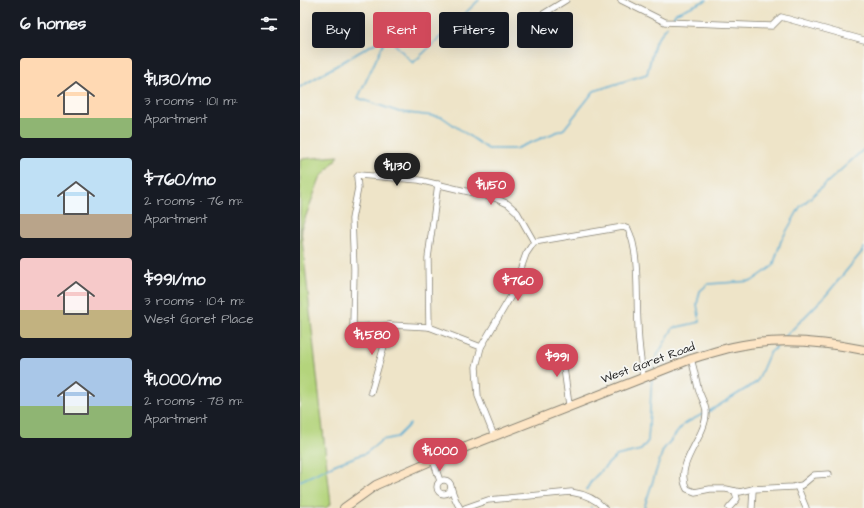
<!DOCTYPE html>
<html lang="en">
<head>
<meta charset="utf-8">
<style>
  :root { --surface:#171b24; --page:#20242c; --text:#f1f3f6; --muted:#9ea1a6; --accent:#d1495b }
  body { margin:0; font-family:"Architects Daughter",sans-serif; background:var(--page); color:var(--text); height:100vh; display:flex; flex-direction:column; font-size:15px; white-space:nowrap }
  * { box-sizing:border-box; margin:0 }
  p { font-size:13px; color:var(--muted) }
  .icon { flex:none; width:22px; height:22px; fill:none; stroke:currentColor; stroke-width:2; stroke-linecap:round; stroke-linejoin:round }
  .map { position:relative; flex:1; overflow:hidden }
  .sheet { display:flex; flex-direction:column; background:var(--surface); width:300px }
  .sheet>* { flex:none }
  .hud { position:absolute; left:12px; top:12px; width:380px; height:36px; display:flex; gap:8px }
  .price { position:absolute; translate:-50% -34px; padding:0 9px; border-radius:14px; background:var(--accent); color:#fff; font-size:13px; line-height:26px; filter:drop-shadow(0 1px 2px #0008) }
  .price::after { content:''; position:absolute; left:50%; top:24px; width:12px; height:9px; margin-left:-6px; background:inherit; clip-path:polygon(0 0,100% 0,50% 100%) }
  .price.current { background:#222; color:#fff }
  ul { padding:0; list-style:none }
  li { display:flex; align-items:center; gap:12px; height:100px; padding:0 20px }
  li span { display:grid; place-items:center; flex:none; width:112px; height:80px; border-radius:4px; color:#555 }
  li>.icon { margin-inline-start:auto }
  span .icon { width:48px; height:48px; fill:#fffc; stroke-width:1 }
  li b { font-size:17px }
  h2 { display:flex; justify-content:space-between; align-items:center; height:48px; padding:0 20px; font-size:17px }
  .pill { padding:0 14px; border-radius:4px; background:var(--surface); box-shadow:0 4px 16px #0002; font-size:14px; line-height:36px }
  .pill.current { background:var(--accent); color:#fff }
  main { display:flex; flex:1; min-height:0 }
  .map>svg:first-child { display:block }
  .green { fill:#b4d47c; stroke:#68784c }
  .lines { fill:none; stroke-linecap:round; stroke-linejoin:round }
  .stream { stroke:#57abd2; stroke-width:1.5 }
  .street-casing { stroke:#858072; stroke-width:7 }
  .secondary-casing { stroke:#858072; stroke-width:10 }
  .street { stroke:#fff; stroke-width:5.5 }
  .secondary { stroke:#fde5c5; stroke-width:8 }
  .labels { text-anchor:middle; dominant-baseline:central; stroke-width:3.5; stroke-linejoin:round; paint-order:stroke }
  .street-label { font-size:12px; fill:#1c1c1c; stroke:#f6f6f2 }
</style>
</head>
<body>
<main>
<section class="sheet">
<h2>6 homes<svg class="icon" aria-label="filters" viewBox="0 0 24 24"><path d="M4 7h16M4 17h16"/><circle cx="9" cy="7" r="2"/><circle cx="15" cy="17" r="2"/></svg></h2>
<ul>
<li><span style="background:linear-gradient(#ffd9b3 75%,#8fb573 0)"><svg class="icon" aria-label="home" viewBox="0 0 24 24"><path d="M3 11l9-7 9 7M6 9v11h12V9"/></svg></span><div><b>$1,130/mo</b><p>3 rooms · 101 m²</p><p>Apartment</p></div></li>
<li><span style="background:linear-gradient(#bfe0f5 70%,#b9a48a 0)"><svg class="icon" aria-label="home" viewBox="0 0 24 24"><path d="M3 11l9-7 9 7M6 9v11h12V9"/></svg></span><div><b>$760/mo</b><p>2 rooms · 76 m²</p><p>Apartment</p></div></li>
<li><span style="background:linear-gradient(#f6c9c9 65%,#c2b280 0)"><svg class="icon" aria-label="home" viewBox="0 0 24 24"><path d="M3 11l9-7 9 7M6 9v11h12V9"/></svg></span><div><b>$991/mo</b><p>3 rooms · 104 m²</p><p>West Goret Place</p></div></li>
<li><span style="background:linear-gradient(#a9c7e8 60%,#8fb573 0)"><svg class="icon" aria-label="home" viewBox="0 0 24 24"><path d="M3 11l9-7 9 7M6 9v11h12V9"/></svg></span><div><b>$1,000/mo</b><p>2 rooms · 78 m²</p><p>Apartment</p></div></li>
</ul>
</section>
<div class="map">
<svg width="564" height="508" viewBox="0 0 564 508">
  <rect width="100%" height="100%" fill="#f6f6f2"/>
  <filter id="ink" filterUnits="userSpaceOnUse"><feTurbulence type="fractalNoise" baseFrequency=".025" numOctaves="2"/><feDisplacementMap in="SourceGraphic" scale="8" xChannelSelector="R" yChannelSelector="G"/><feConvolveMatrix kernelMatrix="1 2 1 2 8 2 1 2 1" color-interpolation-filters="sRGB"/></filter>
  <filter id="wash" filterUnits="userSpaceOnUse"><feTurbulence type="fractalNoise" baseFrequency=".012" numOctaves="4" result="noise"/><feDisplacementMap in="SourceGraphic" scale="16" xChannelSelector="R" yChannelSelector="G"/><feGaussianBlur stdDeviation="0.9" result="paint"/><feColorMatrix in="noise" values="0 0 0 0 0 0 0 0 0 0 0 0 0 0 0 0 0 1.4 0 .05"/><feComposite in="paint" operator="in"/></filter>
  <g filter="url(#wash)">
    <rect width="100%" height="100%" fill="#eee4c8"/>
    <polygon class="green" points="39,156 20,178 1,229 31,504 26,508 0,508 0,159"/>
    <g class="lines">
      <g class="stream">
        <polyline points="373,18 376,13 407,0"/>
        <polyline points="87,36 113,63 179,0"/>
        <polyline points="0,87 87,36 58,98 99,112 142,117 188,149 215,149 264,129 294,91 347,74 355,42 367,26"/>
        <polyline points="484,338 527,294 561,253 564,248"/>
        <polyline points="353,370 354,361 373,328 400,322 397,304 400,291 408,284 452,281 473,266 481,241 500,207 564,149"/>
        <polyline points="408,412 457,382 469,354 478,345"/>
        <polyline points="0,481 36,464 66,453 82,440 97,437 110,424"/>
        <polyline points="286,490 292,480 316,456 341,450 348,441 352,377"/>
        <polyline points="291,508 291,507"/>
        <polyline points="344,508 363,450 384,424 403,414"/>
      </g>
    </g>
  </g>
  <g filter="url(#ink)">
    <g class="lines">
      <defs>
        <g id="street">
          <polyline points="321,0 365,22 472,26 481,17 564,40"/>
          <polyline points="223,24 240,16 266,0"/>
          <polyline points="129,327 128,258 138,184"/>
          <polyline points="181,347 129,327 90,325 53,327 54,269 52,219 58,188 57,177 59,175 119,180 195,198 208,204 217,212 234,242"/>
          <polyline points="265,350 264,368 269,405"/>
          <path d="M391 359C394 368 396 379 398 388 400 396 406 404 406 412 407 437 373 464 387 489L395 492 410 489H426L440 492 453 489 493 487 502 485 514 475 529 474"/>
          <polyline points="71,392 90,325"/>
          <path d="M194 436 178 396 176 367 181 347 211 296 226 254 234 242 323 227 328 229C340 252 336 298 338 324 338 342 341 360 343 377"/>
          <polyline points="133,460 140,481"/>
          <circle cx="144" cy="487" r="7"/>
          <polyline points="497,486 506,508"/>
          <path d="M151 487C153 494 156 502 160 508"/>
          <path d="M165 508 188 500 271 492C284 494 295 498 304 508"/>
          <polyline points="429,508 437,499 435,491"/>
          <polyline points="452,508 453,489"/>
        </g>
        <path id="secondary" d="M44 508 76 485 133 460 391 359C405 355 419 350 433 347 476 337 521 341 564 350"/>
      </defs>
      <use href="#street" class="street-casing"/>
      <use href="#secondary" class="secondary-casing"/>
      <use href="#street" class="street"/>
      <use href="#secondary" class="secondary"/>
    </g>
  </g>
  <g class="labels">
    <g class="street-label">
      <text transform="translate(348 363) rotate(-20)">West Goret Road</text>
    </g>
  </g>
</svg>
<b class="price current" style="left:97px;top:187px">$1,130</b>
<b class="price" style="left:191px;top:206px">$1,150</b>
<b class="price" style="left:218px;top:302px">$760</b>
<b class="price" style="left:72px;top:356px">$1,580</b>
<b class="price" style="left:257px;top:378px">$991</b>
<b class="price" style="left:140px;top:472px">$1,000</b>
<div class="hud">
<a class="pill">Buy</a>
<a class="pill current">Rent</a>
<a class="pill">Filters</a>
<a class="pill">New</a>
</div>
</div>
</main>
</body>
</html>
